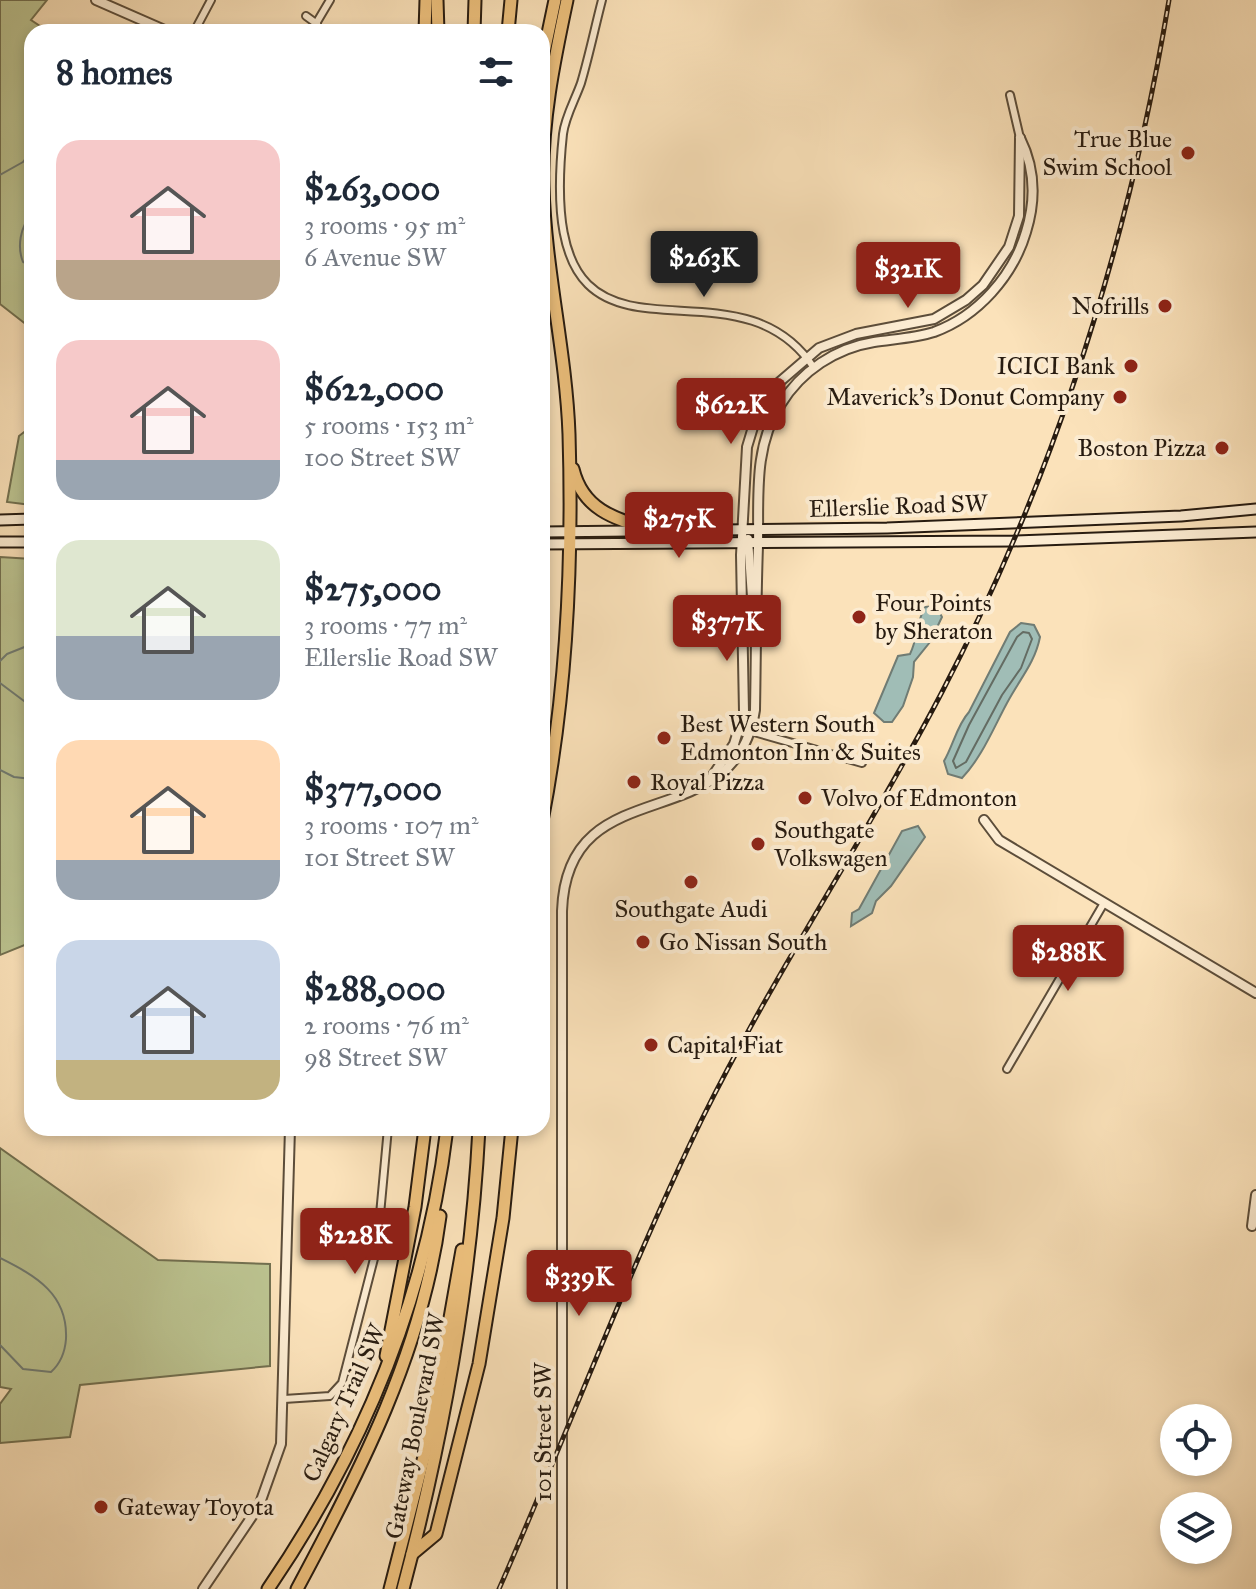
<!DOCTYPE html>
<html lang="en">
<head>
<meta charset="utf-8">
<style>
  :root { --surface:#fff; --page:#f6f6f7; --text:#1f2937; --muted:#747a83; --accent:#8f2418 }
  body { margin:0; font-family:"IM FELL Great Primer",serif; background:var(--page); color:var(--text); height:100vh; display:flex; flex-direction:column; font-size:30px; white-space:nowrap }
  * { box-sizing:border-box; margin:0 }
  p { font-size:26px; color:var(--muted) }
  .icon { flex:none; width:44px; height:44px; fill:none; stroke:currentColor; stroke-width:2; stroke-linecap:round; stroke-linejoin:round }
  .map { position:relative; flex:1; overflow:hidden }
  .drawer { position:absolute; left:24px; top:24px; width:526px; height:1112px; display:flex; flex-direction:column; background:var(--surface); border-radius:24px; box-shadow:0 4px 12px #0003 }
  .drawer>* { flex:none }
  .controls { position:absolute; left:1160px; top:1404px; display:grid; gap:16px }
  .controls a { display:grid; place-items:center; width:72px; height:72px; border-radius:50%; background:var(--surface); box-shadow:0 4px 12px #0003; font-size:40px }
  .price { position:absolute; translate:-50% -68px; padding:0 18px; border-radius:8px; background:var(--accent); color:#fff; font-size:26px; line-height:52px; filter:drop-shadow(0 2px 4px #0008) }
  .price::after { content:''; position:absolute; left:50%; top:48px; width:24px; height:18px; margin-left:-12px; background:inherit; clip-path:polygon(0 0,100% 0,50% 100%) }
  .price.on { background:#222; color:#fff }
  ul { padding:0; list-style:none }
  li { display:flex; align-items:center; gap:24px; height:200px; padding:0 32px }
  li span { display:grid; place-items:center; flex:none; width:224px; height:160px; border-radius:24px; color:#555 }
  li>.icon { margin-inline-start:auto }
  span .icon { width:96px; height:96px; fill:#fffc; stroke-width:1 }
  li b { font-size:34px }
  h2 { display:flex; justify-content:space-between; align-items:center; height:96px; padding:0 32px; font-size:34px }
  .map>svg:first-child { display:block }
  .green { fill:#bcc491; stroke:#727050; stroke-width:2 }
  .water { fill:#a0bdb6; stroke:#707c74; stroke-width:2 }
  .lines { fill:none; stroke-linecap:round; stroke-linejoin:round }
  .shore { stroke:#646c63; stroke-width:2 }
  .stream { stroke:#707c74; stroke-width:2 }
  .minor-casing { stroke:#5c4d3a; stroke-width:10 }
  .tertiary-casing { stroke:#5c4d3a; stroke-width:12 }
  .secondary-casing { stroke:#271b10; stroke-width:13 }
  .motorway-casing { stroke:#271b10; stroke-width:15 }
  .minor { stroke:#fcecd2; stroke-width:6 }
  .tertiary { stroke:#fcecd2; stroke-width:8 }
  .secondary { stroke:#fcecd2; stroke-width:9 }
  .motorway { stroke:#eec17d; stroke-width:11 }
  .rail-casing { stroke:#271b10; stroke-width:5 }
  .rail { stroke:#fcecd2; stroke-width:2; stroke-dasharray:6; stroke-linecap:butt }
  .poi-dot { fill:#8f2418; stroke:#fcecd2; stroke-width:3 }
  .labels { text-anchor:middle; dominant-baseline:central; stroke-width:8; stroke-linejoin:round; paint-order:stroke }
  .poi-label { font-size:24px; fill:#271b10; stroke:#fcecd2; text-anchor:start }
  .street-label { font-size:24px; fill:#271b10; stroke:#fcecd2 }
</style>
</head>
<body>
<div class="map">
<svg width="1256" height="1589" viewBox="0 0 1256 1589">
  <rect width="100%" height="100%" fill="#fbe2ba"/>
  <filter id="stains"><feTurbulence type="fractalNoise" baseFrequency=".0025" numOctaves="4"/><feColorMatrix values="0 0 0 0 .2 0 0 0 0 .09 0 0 0 0 .02 0 0 0 .5 -.17"/></filter>
  <radialGradient id="worn" r=".72"><stop offset=".6" stop-color="#630" stop-opacity="0"/><stop offset="1" stop-color="#630" stop-opacity=".3"/></radialGradient>
  <g class="green">
    <polygon points="0,0 47,0 31,20 49,32 32,32 32,329 0,304"/>
    <polygon points="32,426 32,505 7,502 19,436"/>
    <polygon points="0,557 32,559 32,942 0,955"/>
    <polygon points="0,1148 158,1260 270,1264 270,1366 80,1385 70,1437 0,1443 0,1404 11,1389 0,1387"/>
  </g>
  <g class="water">
    <path d="M936 606 942 617 930 642 914 662 913 677 903 706 892 722H884L874 713 898 656 910 654C918 638 916 623 925 607Z"/>
    <path d="M1021 623 1034 625 1040 637C1035 663 1019 680 1007 703 993 729 982 757 962 778L948 774 944 761C953 746 957 725 969 712L1010 632Z"/>
    <polygon points="918,826 925,837 891,886 876,901 872,913 851,926 852,913 859,909 902,831"/>
  </g>
  <g class="lines">
    <polygon class="shore" points="1023,632 1029,633 1032,639 1021,668 1002,695 966,762 956,768 953,761 969,725 1017,637"/>
    <g class="stream">
      <polyline points="0,175 23,162 32,150"/>
      <path d="M32 215C20 226 17 247 23 262L32 265"/>
      <polyline points="0,661 7,654 32,644"/>
      <polyline points="0,683 32,707"/>
      <polyline points="0,770 14,777 32,779"/>
      <path d="M0 1258C36 1276 68 1294 66 1339 65 1352 61 1363 51 1372L23 1369 0 1345"/>
    </g>
    <defs>
      <g id="minor">
        <path d="M602 0C595 27 589 56 581 83 575 100 565 117 563 134 533 416 729 238 814 368"/>
        <polyline points="306,16 317,24"/>
        <polyline points="194,32 211,0"/>
        <polyline points="311,32 330,0"/>
        <polyline points="1010,95 1020,138"/>
        <polyline points="740,728 862,763"/>
        <polyline points="1007,1069 1104,903"/>
        <polyline points="284,1399 330,1396 342,1383 377,1247 388,1128"/>
      </g>
      <g id="tertiary">
        <polyline points="96,0 169,32"/>
        <polyline points="748,539 752,597"/>
        <polyline points="711,778 734,744 744,712 741,555 747,447 756,417 776,385 819,348 856,334 934,319 966,300 983,285 1009,247 1019,216 1020,138"/>
        <polyline points="984,820 999,840 1256,993"/>
        <polyline points="1252,1226 1256,1195"/>
        <polyline points="203,1589 259,1506 281,1444 290,1128"/>
        <path d="M562 1589V911C567 765 735 842 755 710 756 655 756 601 758 546 759 498 753 447 781 404 801 371 836 348 874 342 894 339 915 338 934 332 978 316 1013 276 1026 232 1036 200 1035 168 1020 138"/>
      </g>
      <g id="secondary">
        <polyline points="0,520 32,519"/>
        <polyline points="542,532 887,528 1181,516 1256,509"/>
        <polyline points="0,542 32,542"/>
        <polyline points="542,544 1014,541 1256,532"/>
      </g>
      <g id="motorway">
        <polyline points="437,0 438,32"/>
        <polyline points="425,32 426,0"/>
        <polyline points="474,32 475,0"/>
        <polyline points="508,32 511,0"/>
        <polyline points="542,62 555,0"/>
        <path d="M573 469C584 514 621 520 660 532"/>
        <path d="M542 821C567 693 573 564 569 434 566 351 545 269 543 186 541 124 554 61 567 0"/>
        <polyline points="386,1356 415,1207 425,1128"/>
        <polyline points="412,1554 436,1534 479,1364 503,1218 512,1128"/>
        <path d="M268 1589C363 1450 427 1296 447 1128"/>
        <path d="M297 1589C360 1472 423 1349 440 1216"/>
        <polyline points="390,1589 429,1437 462,1250"/>
        <path d="M403 1589C443 1438 471 1285 479 1128"/>
      </g>
    </defs>
    <use href="#minor" class="minor-casing"/>
    <use href="#tertiary" class="tertiary-casing"/>
    <use href="#secondary" class="secondary-casing"/>
    <use href="#motorway" class="motorway-casing"/>
    <use href="#minor" class="minor"/>
    <use href="#tertiary" class="tertiary"/>
    <use href="#secondary" class="secondary"/>
    <use href="#motorway" class="motorway"/>
    <defs>
      <path id="rail" d="M499 1589C568 1432 628 1271 703 1117 775 972 867 836 942 692 1055 476 1129 240 1169 0"/>
    </defs>
    <use href="#rail" class="rail-casing"/>
    <use href="#rail" class="rail"/>
  </g>
  <g class="poi-dot">
    <circle cx="1188" cy="153" r="8"/>
    <circle cx="1165" cy="306" r="8"/>
    <circle cx="1131" cy="366" r="8"/>
    <circle cx="1120" cy="397" r="8"/>
    <circle cx="1222" cy="448" r="8"/>
    <circle cx="859" cy="617" r="8"/>
    <circle cx="664" cy="738" r="8"/>
    <circle cx="634" cy="782" r="8"/>
    <circle cx="805" cy="798" r="8"/>
    <circle cx="758" cy="844" r="8"/>
    <circle cx="691" cy="882" r="8"/>
    <circle cx="643" cy="942" r="8"/>
    <circle cx="651" cy="1045" r="8"/>
    <circle cx="101" cy="1507" r="8"/>
  </g>
  <g class="labels">
    <g class="poi-label">
      <text x="1172" y="139" text-anchor="end">True Blue<tspan x="1172" dy="28">Swim School</tspan></text>
      <text x="1149" y="306" text-anchor="end">Nofrills</text>
      <text x="1115" y="366" text-anchor="end">ICICI Bank</text>
      <text x="1104" y="397" text-anchor="end">Maverick's Donut Company</text>
      <text x="1206" y="448" text-anchor="end">Boston Pizza</text>
      <text x="875" y="603">Four Points<tspan x="875" dy="28">by Sheraton</tspan></text>
      <text x="680" y="724">Best Western South<tspan x="680" dy="28">Edmonton Inn &amp; Suites</tspan></text>
      <text x="650" y="782">Royal Pizza</text>
      <text x="821" y="798">Volvo of Edmonton</text>
      <text x="774" y="830">Southgate<tspan x="774" dy="28">Volkswagen</tspan></text>
      <text x="691" y="909" text-anchor="middle">Southgate Audi</text>
      <text x="659" y="942">Go Nissan South</text>
      <text x="667" y="1045">Capital Fiat</text>
      <text x="117" y="1507">Gateway Toyota</text>
    </g>
    <g class="street-label">
      <text transform="translate(898 506) rotate(-2)">Ellerslie Road SW</text>
      <text transform="translate(344 1403) rotate(-66)">Calgary Trail SW</text>
      <text transform="translate(415 1426) rotate(-79)">Gateway Boulevard SW</text>
      <text transform="translate(543 1432) rotate(-90)">101 Street SW</text>
    </g>
  </g>
  <rect width="100%" height="100%" filter="url(#stains)"/>
  <rect width="100%" height="100%" fill="url(#worn)"/>
</svg>
<div class="controls">
<a><svg class="icon" aria-label="locate" viewBox="0 0 24 24"><circle cx="12" cy="12" r="6"/><path d="M12 2v4M12 18v4M2 12h4M18 12h4"/></svg></a>
<a><svg class="icon" aria-label="layers" viewBox="0 0 24 24"><path d="M12 4l9 5-9 5-9-5zM3 14l9 5 9-5"/></svg></a>
</div>
<b class="price on" style="left:704px;top:299px">$263K</b>
<b class="price" style="left:908px;top:310px">$321K</b>
<b class="price" style="left:731px;top:446px">$622K</b>
<b class="price" style="left:679px;top:560px">$275K</b>
<b class="price" style="left:727px;top:663px">$377K</b>
<b class="price" style="left:1068px;top:993px">$288K</b>
<b class="price" style="left:355px;top:1276px">$228K</b>
<b class="price" style="left:579px;top:1318px">$339K</b>
<section class="drawer">
<h2>8 homes<svg class="icon" aria-label="filters" viewBox="0 0 24 24"><path d="M4 7h16M4 17h16"/><circle cx="9" cy="7" r="2"/><circle cx="15" cy="17" r="2"/></svg></h2>
<ul>
<li><span style="background:linear-gradient(#f6c9c9 75%,#b9a48a 0)"><svg class="icon" aria-label="home" viewBox="0 0 24 24"><path d="M3 11l9-7 9 7M6 9v11h12V9"/></svg></span><div><b>$263,000</b><p>3 rooms · 95 m²</p><p>6 Avenue SW</p></div></li>
<li><span style="background:linear-gradient(#f6c9c9 75%,#9aa5b1 0)"><svg class="icon" aria-label="home" viewBox="0 0 24 24"><path d="M3 11l9-7 9 7M6 9v11h12V9"/></svg></span><div><b>$622,000</b><p>5 rooms · 153 m²</p><p>100 Street SW</p></div></li>
<li><span style="background:linear-gradient(#dfe7d0 60%,#9aa5b1 0)"><svg class="icon" aria-label="home" viewBox="0 0 24 24"><path d="M3 11l9-7 9 7M6 9v11h12V9"/></svg></span><div><b>$275,000</b><p>3 rooms · 77 m²</p><p>Ellerslie Road SW</p></div></li>
<li><span style="background:linear-gradient(#ffd9b3 75%,#9aa5b1 0)"><svg class="icon" aria-label="home" viewBox="0 0 24 24"><path d="M3 11l9-7 9 7M6 9v11h12V9"/></svg></span><div><b>$377,000</b><p>3 rooms · 107 m²</p><p>101 Street SW</p></div></li>
<li><span style="background:linear-gradient(#c9d6e8 75%,#c2b280 0)"><svg class="icon" aria-label="home" viewBox="0 0 24 24"><path d="M3 11l9-7 9 7M6 9v11h12V9"/></svg></span><div><b>$288,000</b><p>2 rooms · 76 m²</p><p>98 Street SW</p></div></li>
</ul>
</section>
</div>
</body>
</html>
